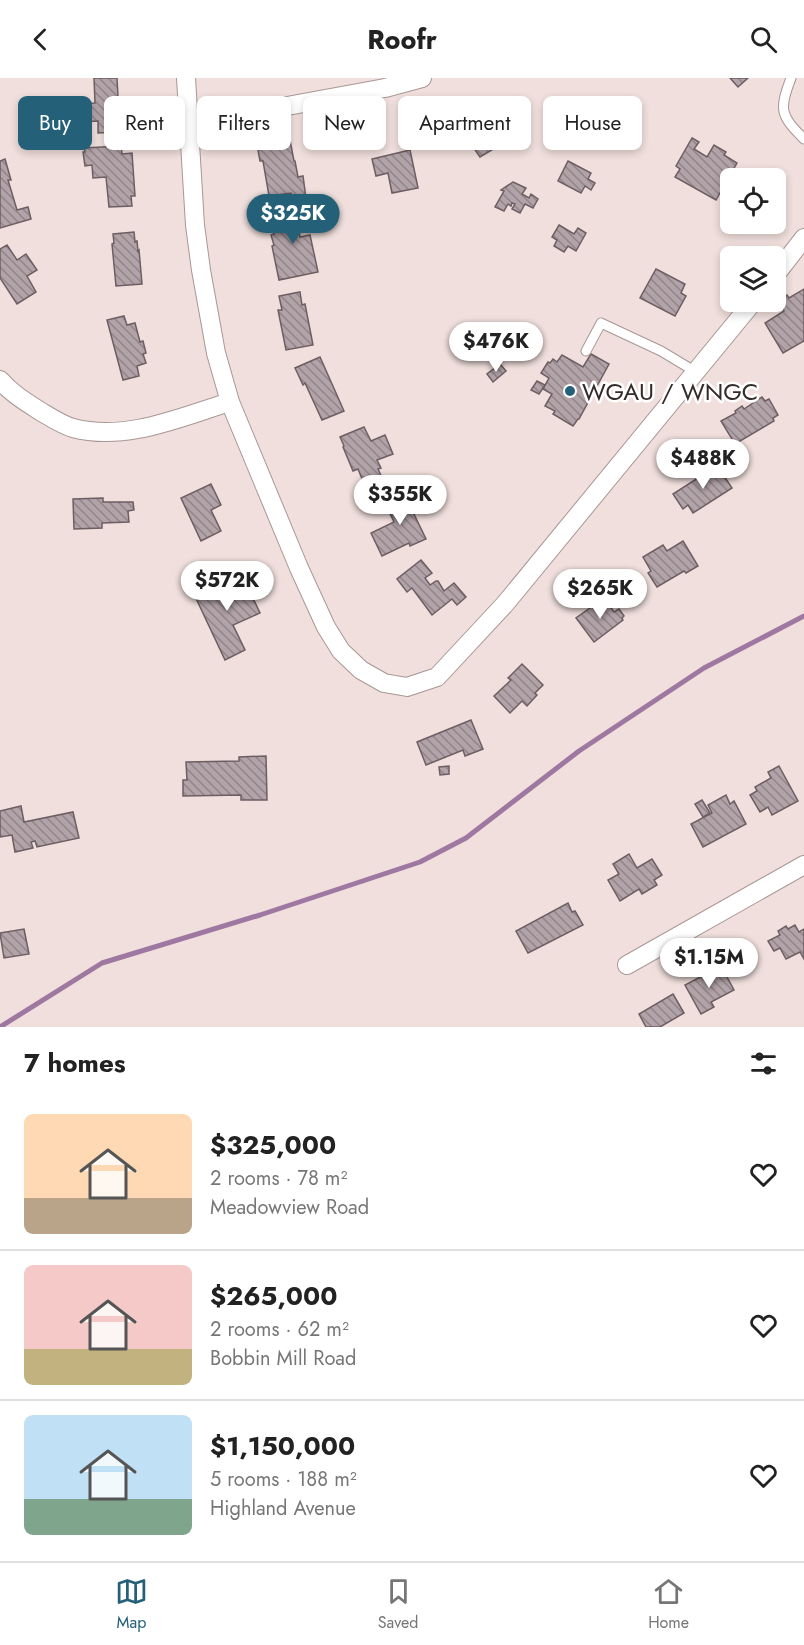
<!DOCTYPE html>
<html lang="en">
<head>
<meta charset="utf-8">
<style>
  :root { --surface:#fff; --page:#f2f2f2; --text:#222; --muted:#767676; --line:#e0e0e0; --accent:#246178 }
  body { margin:0; font-family:Jost,sans-serif; background:var(--page); color:var(--text); height:100vh; display:flex; flex-direction:column; font-size:22px; white-space:nowrap }
  * { box-sizing:border-box; margin:0 }
  p { font-size:20px; color:var(--muted) }
  .icon { flex:none; width:33px; height:33px; fill:none; stroke:currentColor; stroke-width:2; stroke-linecap:round; stroke-linejoin:round }
  .map { position:relative; height:949px; overflow:hidden }
  .side { display:flex; flex-direction:column; background:var(--surface); flex:1 }
  .side>* { flex:none }
  .top-card { position:absolute; left:18px; top:18px; width:768px; height:54px; display:flex; gap:12px }
  .fabs { position:absolute; left:720px; top:90px; display:grid; gap:12px }
  .fabs a { display:grid; place-items:center; width:66px; height:66px; border-radius:9px; background:var(--surface); box-shadow:0 3px 9px #0003; font-size:30px }
  .price { position:absolute; translate:-50% -51px; padding:0 14px; border-radius:21px; background:#fff; color:#222; font-size:20px; line-height:39px; filter:drop-shadow(0 2px 3px #0008) }
  .price::after { content:''; position:absolute; left:50%; top:36px; width:18px; height:14px; margin-left:-9px; background:inherit; clip-path:polygon(0 0,100% 0,50% 100%) }
  .price.selected { background:var(--accent); color:#fff }
  ul { padding:0; list-style:none }
  li { display:flex; align-items:center; gap:18px; height:150px; padding:0 24px }
  li+li { border-top:2px solid var(--line) }
  li span { display:grid; place-items:center; flex:none; width:168px; height:120px; border-radius:9px; color:#555 }
  li>.icon { margin-inline-start:auto }
  span .icon { width:72px; height:72px; fill:#fffc; stroke-width:1 }
  li b { font-size:26px }
  h2 { display:flex; justify-content:space-between; align-items:center; height:72px; padding:0 24px; font-size:26px }
  .chip { padding:0 21px; border-radius:9px; background:var(--surface); box-shadow:0 3px 9px #0003; font-size:21px; line-height:54px }
  .chip.selected { background:var(--accent); color:#fff }
  header { display:flex; justify-content:space-between; align-items:center; height:78px; padding:0 24px; background:var(--surface); font-size:27px; font-weight:700 }
  .tab-bar { display:flex; justify-content:space-around; align-items:center; height:84px; border-top:2px solid var(--line); background:var(--surface); font-size:16px; color:var(--muted) }
  .tab-bar a { display:grid; justify-items:center; gap:3px }
  .tab-bar .selected { color:var(--accent) }
  .map>svg:first-child { display:block }
  .lines { fill:none; stroke-linecap:round; stroke-linejoin:round }
  .stream { stroke:#9f78a2; stroke-width:5 }
  .building { fill:url(#building-back-hatch); stroke:#6d5e63; stroke-width:1.5 }
  .lane-casing { stroke:#a89795; stroke-width:11 }
  .street-casing { stroke:#a89795; stroke-width:20 }
  .lane { stroke:#fff; stroke-width:9 }
  .street { stroke:#fff; stroke-width:18 }
  .poi-dot { fill:#246178; stroke:#fff; stroke-width:2 }
  .labels { text-anchor:middle; dominant-baseline:central; stroke-width:5; stroke-linejoin:round; paint-order:stroke }
  .poi-label { font-size:24px; fill:#322b2a; stroke:#fff; text-anchor:start }
</style>
</head>
<body>
<header><svg class="icon" aria-label="back" viewBox="0 0 24 24"><path d="M15 5l-7 7 7 7"/></svg>Roofr<svg class="icon" aria-label="search" viewBox="0 0 24 24"><circle cx="10" cy="10" r="6"/><path d="M15 15l6 6"/></svg></header>
<div class="map">
<svg width="804" height="949" viewBox="0 0 804 949">
  <defs>
    <pattern id="building-back-hatch" width="6" height="6" patternUnits="userSpaceOnUse" patternTransform="scale(1.5)"><rect width="6" height="6" fill="#b2a3a8"/><path d="M-1 5l2 2M0 0l6 6M5-1l2 2" fill="none" stroke="#918589"/></pattern>
  </defs>
  <rect width="100%" height="100%" fill="#f0dfdc"/>
  <g class="lines">
    <polyline class="stream" points="0,949 102,885 260,837 420,784 466,760 579,673 704,590 804,538"/>
  </g>
  <g class="building">
    <polygon points="94,0 117,0 118,19 116,20 117,37 120,36 121,54 98,55 98,43 61,45 60,27 95,25"/>
    <polygon points="730,0 748,0 738,9"/>
    <polygon points="510,28 513,32 520,28 530,45 498,65 500,67 480,79 464,56 490,40 492,42 495,40 495,38"/>
    <polygon points="289,57 294,83 295,83 298,99 303,98 306,120 293,122 291,115 269,118 263,83 260,83 258,72 269,70 267,61"/>
    <polygon points="692,60 699,64 694,71 707,79 714,67 726,74 724,77 737,85 733,92 741,97 739,100 730,100 730,116 728,120 720,115 716,122 675,99 680,91 676,88"/>
    <polygon points="121,68 122,76 132,75 135,118 131,118 132,128 109,129 106,99 93,100 92,87 85,88 83,74 85,74 84,70"/>
    <polygon points="410,72 418,110 392,115 388,95 376,98 372,81"/>
    <polygon points="5,81 11,102 8,102 17,132 28,129 31,141 0,150 0,83"/>
    <polygon points="568,83 591,95 588,101 595,105 591,112 585,108 581,115 558,103"/>
    <polygon points="513,104 526,110 522,116 529,120 531,116 538,121 533,130 525,126 520,135 512,131 515,126 512,125 511,128 508,126 504,133 495,129 504,113 501,112"/>
    <polygon points="312,131 315,148 299,153 300,159 310,157 318,194 279,202 272,168 274,167 271,157 274,156 271,140"/>
    <polygon points="559,147 574,156 578,150 586,155 576,173 568,168 564,174 554,168 557,162 552,159"/>
    <polygon points="134,154 135,164 137,163 138,173 139,172 142,206 116,208 112,166 114,165 113,156"/>
    <polygon points="7,167 17,182 26,176 37,192 27,198 36,214 17,226 0,200 0,171"/>
    <polygon points="656,191 685,206 681,215 686,218 675,238 640,220"/>
    <polygon points="804,211 804,263 783,275 765,245 784,233 779,222 787,217 789,220"/>
    <polygon points="300,214 302,227 305,226 313,267 286,272 278,232 282,232 279,218"/>
    <polygon points="124,238 127,247 135,245 140,264 143,263 146,275 143,276 146,285 137,288 139,298 123,302 107,242"/>
    <polygon points="511,248 517,255 505,266 499,259"/>
    <polygon points="591,276 609,286 579,341 578,341 573,348 553,336 555,333 545,328 552,316 543,311 549,300 541,295 548,284 550,285 553,281 557,284 562,277 583,289"/>
    <polygon points="320,279 344,333 322,342 305,305 303,307 295,290"/>
    <polygon points="500,286 506,293 493,304 487,296"/>
    <polygon points="537,303 545,307 539,316 531,312"/>
    <polygon points="762,319 765,323 769,321 778,337 773,340 774,343 735,366 721,343 736,335 735,333 742,328 744,331"/>
    <polygon points="364,349 371,363 385,357 393,376 377,382 381,390 378,391 385,406 367,413 358,391 353,393 343,369 344,368 340,359"/>
    <polygon points="718,389 732,410 693,435 688,427 683,431 673,416 698,400 696,397 705,391 708,396"/>
    <polygon points="211,406 221,427 211,432 221,453 201,463 181,420"/>
    <polygon points="412,412 418,424 410,428 426,461 410,468 409,465 382,478 371,455 394,444 385,425"/>
    <polygon points="103,420 103,424 133,424 134,432 128,433 129,444 102,445 102,450 74,451 73,421"/>
    <polygon points="683,463 698,488 686,495 684,493 657,509 648,495 651,493 643,479 663,467 667,473"/>
    <polygon points="421,482 432,495 425,500 430,507 436,503 438,503 444,513 454,505 466,519 457,527 452,521 432,537 412,510 407,514 397,501"/>
    <polygon points="241,495 260,535 233,547 245,572 225,582 194,516"/>
    <polygon points="604,520 614,534 619,531 624,538 622,540 623,542 594,564 576,540"/>
    <polygon points="522,586 543,607 535,615 537,617 527,628 522,623 510,635 494,618 511,602 508,600"/>
    <polygon points="471,642 483,671 465,678 463,672 426,687 417,664"/>
    <polygon points="266,678 267,722 241,722 241,717 183,718 183,702 187,702 186,684 239,683 239,679"/>
    <polygon points="449,688 449,696 440,697 439,689"/>
    <polygon points="779,688 798,723 772,737 768,729 760,734 750,717 757,713 755,709 771,700 768,694"/>
    <polygon points="726,717 730,726 734,723 746,746 703,769 691,746 712,735 708,727"/>
    <polygon points="702,722 710,735 703,739 695,726"/>
    <polygon points="21,728 24,744 73,734 79,760 37,769 35,763 31,764 33,770 15,774 12,757 0,759 0,733"/>
    <polygon points="629,776 637,790 652,781 662,797 654,802 657,807 642,816 639,811 620,823 608,802 619,796 613,786"/>
    <polygon points="568,825 572,834 575,833 583,847 528,875 516,853"/>
    <polygon points="795,847 799,854 804,851 804,881 800,874 786,881 780,870 774,873 768,863 780,857 778,853 786,848 788,851"/>
    <polygon points="24,851 29,876 4,880 0,855"/>
    <polygon points="721,888 734,912 711,924 714,929 701,936 685,907"/>
    <polygon points="673,916 684,935 660,949 646,949 639,936"/>
  </g>
  <g class="lines">
    <defs>
      <g id="lane">
        <path d="M791 0C779 32 780 37 804 61"/>
        <polyline points="586,273 601,245 661,273 696,294"/>
      </g>
      <g id="street">
        <polyline points="186,0 195,147 201,192 216,275 230,324 299,490 326,549 341,573 361,592 384,605 407,609 437,599 505,526 753,224"/>
        <polyline points="189,46 385,10 422,0"/>
        <polyline points="776,196 804,160"/>
        <path d="M0 302C11 315 26 324 40 333 50 339 62 347 73 350 126 364 180 339 230 324"/>
        <polyline points="627,887 804,787"/>
      </g>
    </defs>
    <use href="#lane" class="lane-casing"/>
    <use href="#street" class="street-casing"/>
    <use href="#lane" class="lane"/>
    <use href="#street" class="street"/>
  </g>
  <circle class="poi-dot" cx="570" cy="313" r="6"/>
  <g class="labels">
    <g class="poi-label">
      <text x="582" y="313">WGAU / WNGC</text>
    </g>
  </g>
</svg>
<div class="fabs">
<a><svg class="icon" aria-label="locate" viewBox="0 0 24 24"><circle cx="12" cy="12" r="6"/><path d="M12 2v4M12 18v4M2 12h4M18 12h4"/></svg></a>
<a><svg class="icon" aria-label="layers" viewBox="0 0 24 24"><path d="M12 4l9 5-9 5-9-5zM3 14l9 5 9-5"/></svg></a>
</div>
<b class="price selected" style="left:293px;top:167px">$325K</b>
<b class="price" style="left:496px;top:295px">$476K</b>
<b class="price" style="left:703px;top:412px">$488K</b>
<b class="price" style="left:400px;top:448px">$355K</b>
<b class="price" style="left:227px;top:534px">$572K</b>
<b class="price" style="left:600px;top:542px">$265K</b>
<b class="price" style="left:709px;top:911px">$1.15M</b>
<div class="top-card">
<a class="chip selected">Buy</a>
<a class="chip">Rent</a>
<a class="chip">Filters</a>
<a class="chip">New</a>
<a class="chip">Apartment</a>
<a class="chip">House</a>
</div>
</div>
<section class="side">
<h2>7 homes<svg class="icon" aria-label="filters" viewBox="0 0 24 24"><path d="M4 7h16M4 17h16"/><circle cx="9" cy="7" r="2"/><circle cx="15" cy="17" r="2"/></svg></h2>
<ul>
<li><span style="background:linear-gradient(#ffd9b3 70%,#b9a48a 0)"><svg class="icon" aria-label="home" viewBox="0 0 24 24"><path d="M3 11l9-7 9 7M6 9v11h12V9"/></svg></span><div><b>$325,000</b><p>2 rooms · 78 m²</p><p>Meadowview Road</p></div><svg class="icon" aria-label="heart" viewBox="0 0 24 24"><path d="M12 20l-8-8c-3-5 5-10 8-4 3-6 11-1 8 4z"/></svg></li>
<li><span style="background:linear-gradient(#f6c9c9 70%,#c2b280 0)"><svg class="icon" aria-label="home" viewBox="0 0 24 24"><path d="M3 11l9-7 9 7M6 9v11h12V9"/></svg></span><div><b>$265,000</b><p>2 rooms · 62 m²</p><p>Bobbin Mill Road</p></div><svg class="icon" aria-label="heart" viewBox="0 0 24 24"><path d="M12 20l-8-8c-3-5 5-10 8-4 3-6 11-1 8 4z"/></svg></li>
<li><span style="background:linear-gradient(#bfe0f5 70%,#7fa58c 0)"><svg class="icon" aria-label="home" viewBox="0 0 24 24"><path d="M3 11l9-7 9 7M6 9v11h12V9"/></svg></span><div><b>$1,150,000</b><p>5 rooms · 188 m²</p><p>Highland Avenue</p></div><svg class="icon" aria-label="heart" viewBox="0 0 24 24"><path d="M12 20l-8-8c-3-5 5-10 8-4 3-6 11-1 8 4z"/></svg></li>
</ul>
</section>
<nav class="tab-bar">
<a class="selected"><svg class="icon" aria-label="map" viewBox="0 0 24 24"><path d="M3 6l6-2 6 2 6-2v14l-6 2-6-2-6 2zM9 4v14M15 6v14"/></svg>Map</a>
<a><svg class="icon" aria-label="saved" viewBox="0 0 24 24"><path d="M7 4h10v16l-5-4-5 4z"/></svg>Saved</a>
<a><svg class="icon" aria-label="home" viewBox="0 0 24 24"><path d="M3 11l9-7 9 7M6 9v11h12V9"/></svg>Home</a>
</nav>
</body>
</html>
